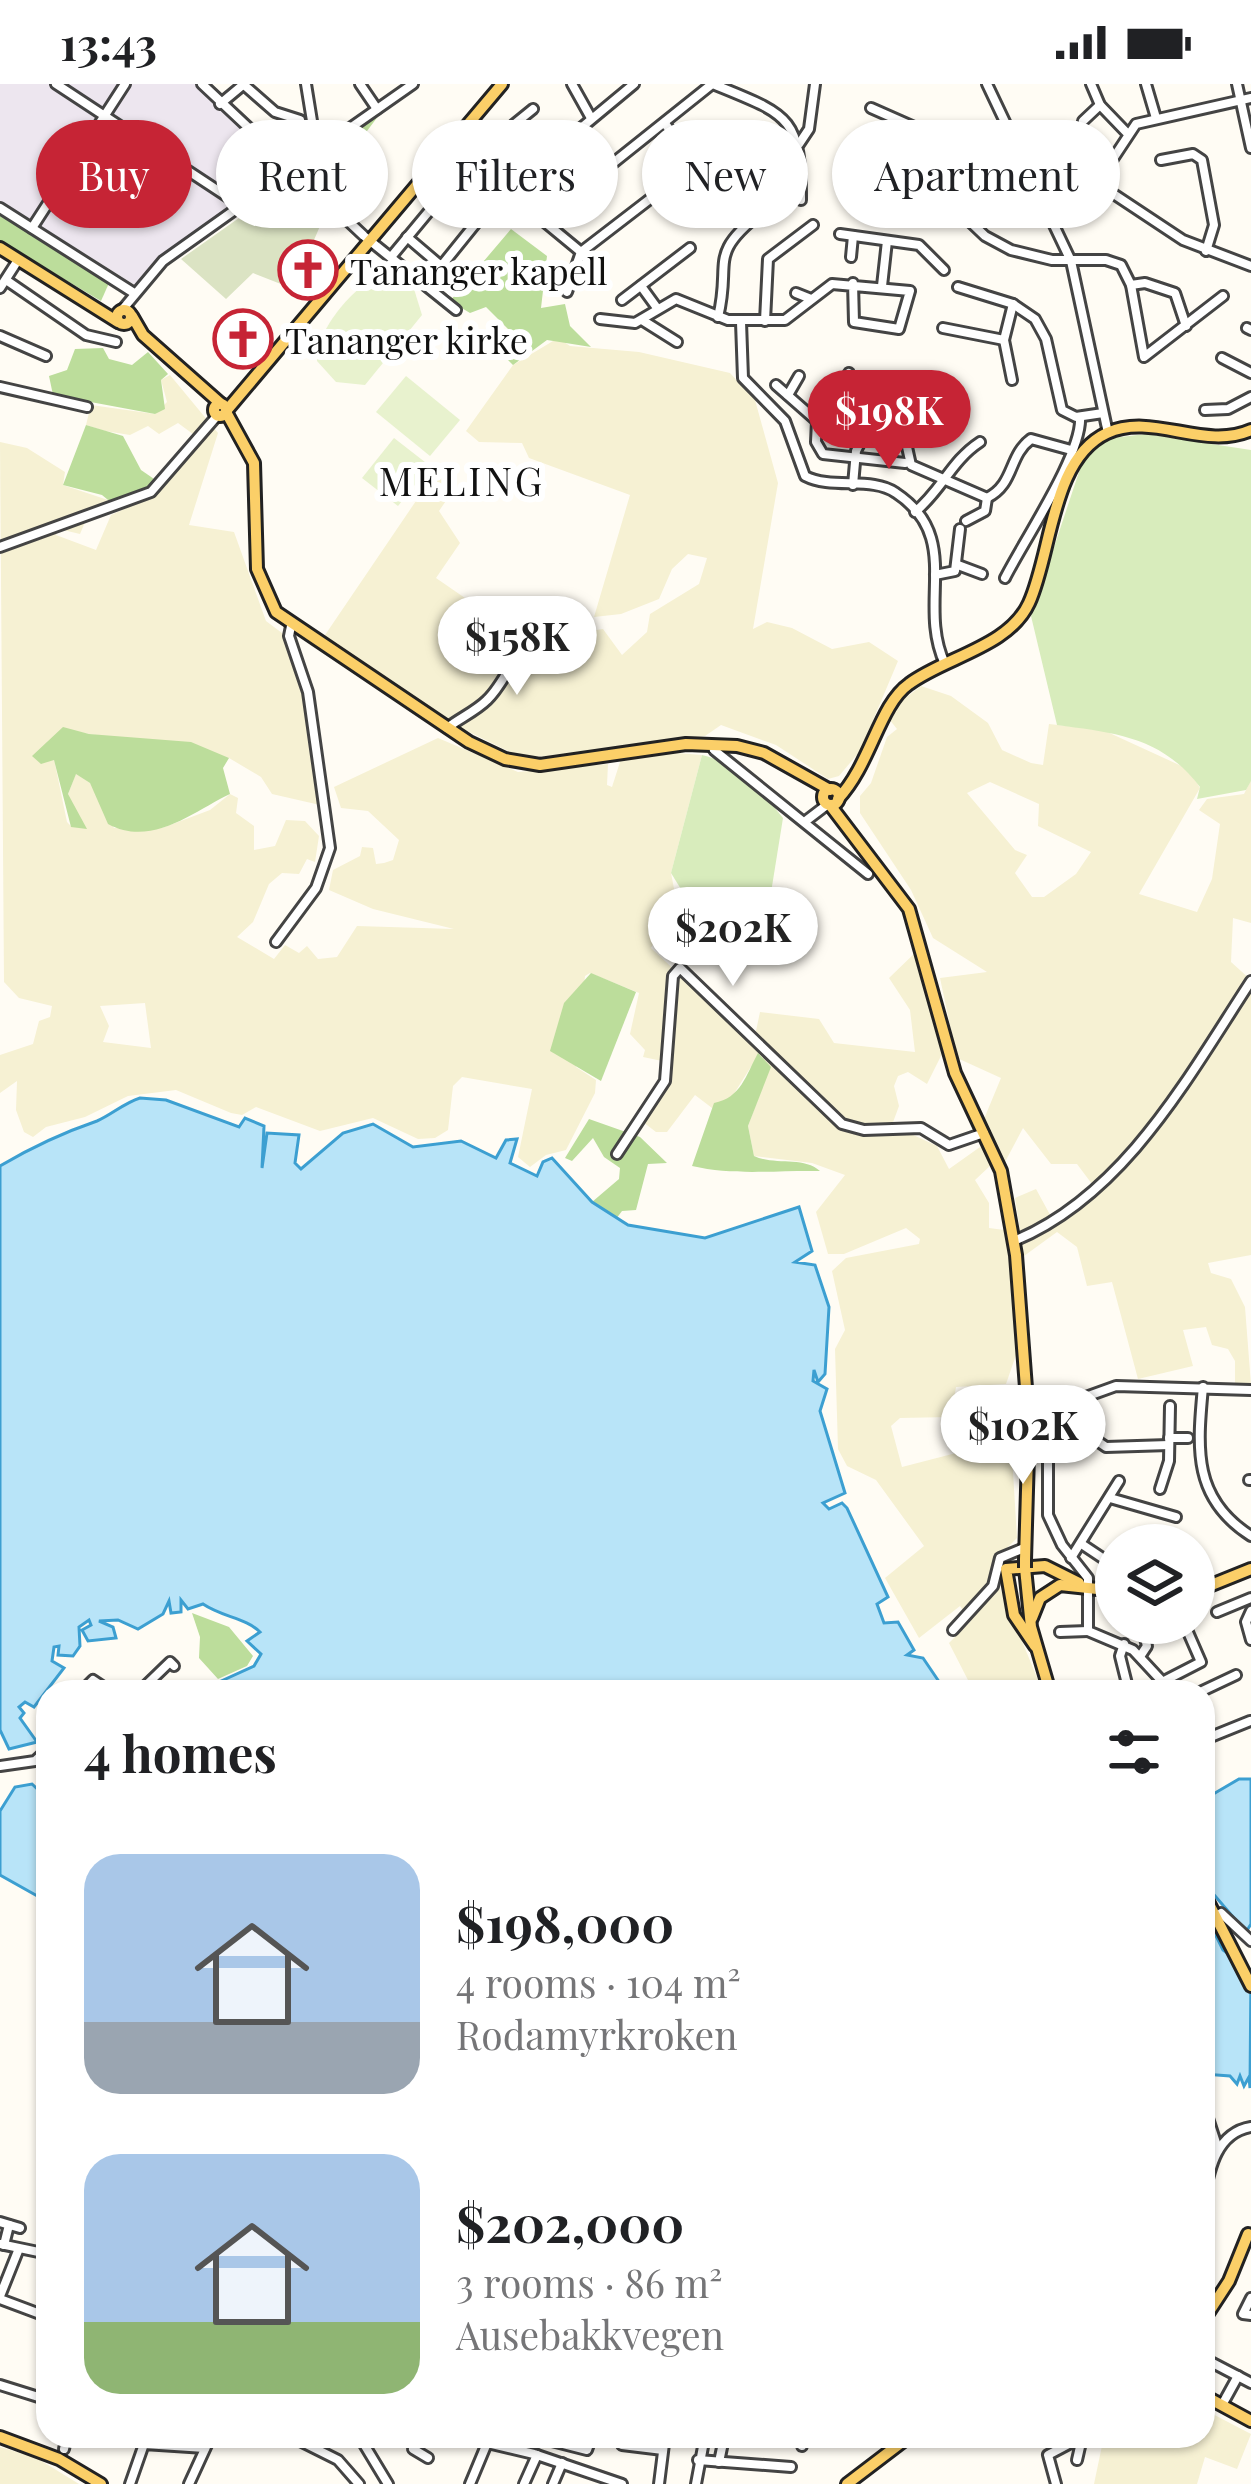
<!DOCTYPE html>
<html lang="en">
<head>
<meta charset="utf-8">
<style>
  :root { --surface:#fff; --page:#f6f6f6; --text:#202124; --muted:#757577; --accent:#c62435 }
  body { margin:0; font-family:"Playfair Display",serif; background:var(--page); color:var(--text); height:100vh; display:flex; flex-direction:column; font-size:45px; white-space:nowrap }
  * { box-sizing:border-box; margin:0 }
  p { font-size:39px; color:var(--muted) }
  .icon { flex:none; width:66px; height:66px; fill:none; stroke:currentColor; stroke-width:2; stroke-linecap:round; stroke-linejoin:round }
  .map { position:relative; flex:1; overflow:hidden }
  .sheet { position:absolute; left:36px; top:1596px; width:1179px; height:768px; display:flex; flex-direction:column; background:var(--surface); border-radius:36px; box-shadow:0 3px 9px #0004 }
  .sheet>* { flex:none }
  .hud { position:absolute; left:36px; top:36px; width:1179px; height:108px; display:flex; gap:24px }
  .controls { position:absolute; left:1095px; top:1440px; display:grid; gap:24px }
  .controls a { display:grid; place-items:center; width:120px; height:120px; border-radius:50%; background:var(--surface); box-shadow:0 3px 9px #0004; font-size:60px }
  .price { position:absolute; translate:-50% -102px; padding:0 27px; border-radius:42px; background:#fff; color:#222; font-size:39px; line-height:78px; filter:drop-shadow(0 3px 6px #0008) }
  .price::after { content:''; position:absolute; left:50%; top:72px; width:36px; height:27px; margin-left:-18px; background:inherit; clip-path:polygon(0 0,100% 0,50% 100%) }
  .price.active { background:var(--accent); color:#fff }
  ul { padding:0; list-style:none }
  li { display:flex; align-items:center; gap:36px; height:300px; padding:0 48px }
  li span { display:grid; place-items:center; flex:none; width:336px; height:240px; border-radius:36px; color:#555 }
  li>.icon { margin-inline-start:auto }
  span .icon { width:144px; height:144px; fill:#fffc; stroke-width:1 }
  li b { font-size:51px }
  h2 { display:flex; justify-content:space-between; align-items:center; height:144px; padding:0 48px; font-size:51px }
  .chip { padding:0 42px; border-radius:54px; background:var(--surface); box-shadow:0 3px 9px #0004; font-size:42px; line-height:108px }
  .chip.active { background:var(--accent); color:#fff }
  .status { display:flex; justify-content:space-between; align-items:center; height:84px; padding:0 60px; background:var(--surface); direction:ltr }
  .status svg { height:33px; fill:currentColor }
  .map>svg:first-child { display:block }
  .industrial { fill:#ede6ef }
  .farmland { fill:#f6f1d3; fill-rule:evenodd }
  .green { fill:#d8ecbc }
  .forest { fill:#bcdd9b }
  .cemetery { fill:#dbe3c3 }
  .pitch { fill:#e8f2ce }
  .water { fill:#b8e4f8; stroke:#3c9fd1; stroke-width:3 }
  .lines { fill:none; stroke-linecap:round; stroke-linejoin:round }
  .minor-casing { stroke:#444; stroke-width:14 }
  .major-casing { stroke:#222; stroke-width:16 }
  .minor { stroke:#fff; stroke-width:8 }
  .major { stroke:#fbcf68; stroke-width:10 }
  .minor-bridge-casing { stroke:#444; stroke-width:14; stroke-linecap:butt }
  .major-bridge-casing { stroke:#222; stroke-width:16; stroke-linecap:butt }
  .minor-bridge { stroke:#fff; stroke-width:8 }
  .major-bridge { stroke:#fbcf68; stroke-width:10 }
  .labels { text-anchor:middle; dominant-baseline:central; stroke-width:12; stroke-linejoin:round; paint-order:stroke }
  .poi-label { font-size:36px; fill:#111; stroke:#fff; text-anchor:start }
  .neighbourhood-label { font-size:39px; letter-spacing:3px; fill:#111; stroke:#fff }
</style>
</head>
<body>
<div class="status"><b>13:43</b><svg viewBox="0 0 49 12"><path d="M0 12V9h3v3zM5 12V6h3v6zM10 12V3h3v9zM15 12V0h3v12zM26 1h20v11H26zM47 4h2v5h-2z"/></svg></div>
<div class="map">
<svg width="1251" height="2400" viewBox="0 0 1251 2400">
  <rect width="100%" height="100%" fill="#fffcf4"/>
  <polygon class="industrial" points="0,0 196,0 219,26 234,25 293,79 154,180 135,201 0,117"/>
  <g class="farmland">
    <polygon points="558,254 570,262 639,268 730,289 755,316 778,399 753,545 767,538 792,544 832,565 869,558 898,577 860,667 839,692 828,695 776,661 721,641 705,652 556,673 518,672 457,642 323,554 439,383 452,408 439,427 460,459 436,494 494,534 488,545 513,565 513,574 546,585 553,582 569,550 603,545 622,571 647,548 650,530 699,500 707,474 688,470 672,485 659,515 621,530 594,533 630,411 529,374 522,359 479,358 466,347 513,281"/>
    <path d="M170 291 218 349 189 441 234 448 266 537 286 552 304 602 320 721 272 710 261 693 229 674 72 647 54 675 67 738 72 743 68 710 76 689 90 699 114 744H162L210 726 230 710 238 714 236 729 254 742V766L275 762 286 736 305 737 319 752 315 778 307 775 299 790 282 789 269 800 253 838 237 853 274 875 285 861 299 869 307 862 318 875 337 873 357 842 454 845 373 825 329 806 333 786 360 772 362 763 373 764 376 780 384 779 393 776 399 756 368 727 341 724 334 703 438 654 518 688 608 680 607 701 612 703 621 675 665 668 702 671 671 789 676 815 651 864 740 947 748 953 756 947 760 928 819 935 834 959 915 968 910 926 889 894 919 865 943 968 927 1000 908 988 898 992 894 1002 899 1022 892 1041 937 1062 949 1085 980 1063 986 1067 991 1081 975 1096 989 1119V1144L1004 1146 1012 1176 1017 1268 1006 1300 956 1303 951 1333 900 1334 891 1342 902 1383 960 1368 966 1339 994 1342 1011 1355 1017 1454 998 1473 992 1498 1000 1504 1043 1608H985L970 1600 949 1559 971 1537 960 1522 919 1554 885 1494 924 1462 876 1396 847 1382 838 1365 835 1265 845 1246 832 1187 846 1174 919 1160 920 1155 906 1144 844 1170H828L816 1128 845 1091 812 1079 754 1072 748 1042 770 983 759 970 730 1016 712 1024 695 1011 667 1048H656L643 1038 665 1004 667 978 643 973 645 966 630 950 639 909 590 889 585 892 576 983 596 996 595 1009 566 1066 546 1071 530 1083 518 1073 532 1005 462 993 453 1002 448 1046 435 1054 418 1055 373 1034 320 1047 256 1023 242 1031 231 1029 176 1006 128 1012 85 1033 46 1043 33 1053 24 1048 16 1026 17 997 0 1009V971L33 960 39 937 50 933 52 922 19 914 4 898 0 358 27 364 65 388 63 401 111 417 88 431 80 450 59 445 56 451 96 466 111 431 153 412 201 356 178 339 159 350 148 342 130 351 105 347 86 341 91 321 155 330 167 318 161 296ZM145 919 151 964 103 958 109 942 100 922Z"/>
    <path d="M921 602 951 612 988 639 1002 666 1031 679 1043 681 1049 640 1103 646 1188 685 1200 704 1139 810 1197 828 1212 795 1220 740 1199 726 1207 715 1244 710 1251 696V839L1233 834 1231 878 1251 896V1171L1208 1179 1211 1189 1231 1195 1245 1223 1251 1301 1235 1300V1277L1228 1265 1212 1261 1206 1243 1183 1246 1193 1282 1138 1295 1112 1198 1087 1202 1077 1163 1057 1148 1024 1172 1015 1114 1036 1105 1054 1138 1098 1108 1077 1080H1051L1023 1044 1005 1078 984 1035 1001 994 957 974 940 894 987 888 933 854 911 806 860 729V712L871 699 887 653 897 645 889 635 899 619ZM990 698 1039 720 1038 742 1091 768 1076 790 1044 813H1032L1015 789 1027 771 1015 766 967 709Z"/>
    <polygon points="1203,2325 1251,2350 1237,2385 1205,2373 1197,2400 1094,2400 1104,2352 1203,2352"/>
    <polygon points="0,2363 35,2373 79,2400 0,2400"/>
  </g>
  <g class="green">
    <path d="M1146 350 1251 366V697L1246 706 1197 715 1200 703C1162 653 1116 649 1057 641L1031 532 1084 373 1104 355Z"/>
    <path d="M702 671C733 677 764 710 783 734L769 821 749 841 692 823 671 789Z"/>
  </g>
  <g class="forest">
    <polygon points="379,31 352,67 369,80 358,93 335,86 318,104 301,87"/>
    <polygon points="0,130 109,199 101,217 0,157"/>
    <polygon points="511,145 547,172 541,224 565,220 570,242 591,263 547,256 513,281 506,274 514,251 486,223 470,229 450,217"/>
    <polygon points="103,264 109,275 132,281 148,268 168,290 161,296 165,325 155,330 53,311 49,292 67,286 75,265"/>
    <polygon points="86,341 123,352 141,386 157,397 147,408 113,420 102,411 63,401"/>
    <path d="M63 643 89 650 191 658 229 674 223 684 230 710C194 727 152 764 108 740L90 699 76 690 68 710 87 745 71 743 54 676 41 680 32 672Z"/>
    <polygon points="591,889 636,908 601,997 550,967 564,919"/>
    <path d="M758 969 771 983 748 1042 754 1072C775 1082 803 1072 820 1087 776 1086 735 1092 692 1082L714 1019C741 1014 746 991 758 969Z"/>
    <polygon points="589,1035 640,1053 667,1079 648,1080 636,1126 622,1127 616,1135 592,1118 619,1095 620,1084 604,1073 593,1054 572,1077 565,1074"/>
    <polygon points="192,1529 229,1543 253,1572 247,1582 218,1595 199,1574 200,1553"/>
  </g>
  <polygon class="cemetery" points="294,95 327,126 307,172 330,183 314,213 253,189 226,215 181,175"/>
  <g class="pitch">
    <path d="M386 190 414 205 422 231 365 301 336 298 317 277C314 248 358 195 386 190Z"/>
    <polygon points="406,292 460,336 430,372 376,328"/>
    <polygon points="394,354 430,382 398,422 362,394"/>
  </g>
  <g class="water">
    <path d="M140 1014 166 1016 239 1043 245 1034 264 1042 262 1084 267 1049 299 1051 295 1079 301 1085 343 1049 373 1040 413 1063 461 1057 496 1074 506 1056 517 1055 510 1079 537 1092 543 1078 552 1074 592 1118 628 1141 705 1154 799 1123 812 1167 795 1178 815 1181 829 1223 825 1290 818 1298 814 1286 813 1297 827 1305 820 1327 845 1409 823 1419 829 1425 842 1419 847 1424 888 1513 877 1520 884 1539 898 1538 914 1566 907 1571 923 1574 946 1608H197L254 1582 261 1570 247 1557 260 1548C246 1534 222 1533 203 1520L188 1525 181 1516V1528L171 1529 169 1517 163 1530 138 1545 118 1536 99 1537 113 1543 116 1554 88 1557 82 1546 91 1541 89 1536 79 1543 80 1562 73 1572 58 1571 59 1562 54 1563 52 1577 64 1584 34 1623 25 1618 19 1623 24 1629 20 1634 37 1658 9 1665 0 1646V1082C32 1063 62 1049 97 1037 111 1031 124 1019 140 1014Z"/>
    <polygon points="1239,1695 1251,1695 1251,1840 1246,1848 1203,1798 1203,1716"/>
    <polygon points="32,1700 48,1715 48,1818 0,1791 0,1727 15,1703"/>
    <polygon points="1203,1825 1223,1866 1251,1886 1250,2004 1249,1993 1244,2002 1240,1992 1237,2000 1230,1992 1204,1990 1203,1996"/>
  </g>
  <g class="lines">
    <defs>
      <g id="minor">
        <polyline points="56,0 240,121"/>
        <polyline points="202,0 364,152 456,226"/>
        <polyline points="243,0 275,28 300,36"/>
        <polyline points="306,0 312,37"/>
        <polyline points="360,0 377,25"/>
        <polyline points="572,0 591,34"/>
        <path d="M713 0C789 31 801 32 801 116"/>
        <polyline points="987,0 1071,177 1108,349"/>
        <polyline points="1091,0 1100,21 1126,48"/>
        <polyline points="1146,0 1156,34"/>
        <polyline points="1237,0 1251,64"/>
        <polyline points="220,20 244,0"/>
        <polyline points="871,24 975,70 1024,110 1055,100 1097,99 1183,156 1251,182"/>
        <polyline points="1083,37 1100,21"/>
        <polyline points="666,41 695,80"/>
        <polyline points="1039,50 1055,99"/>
        <polyline points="799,60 809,45 815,0"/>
        <polyline points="1161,76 1193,70 1202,76 1214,141 1206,167"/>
        <polyline points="303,77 413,0"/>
        <polyline points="871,94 940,109 985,152 1011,166 1052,176 1106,176 1121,181 1131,201 1144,273 1223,212"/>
        <polyline points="1097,99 1136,40 1251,14"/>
        <polyline points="871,114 876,75"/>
        <polyline points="340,116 348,129"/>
        <polyline points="328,120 351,102"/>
        <polyline points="0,124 134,209"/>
        <polyline points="543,135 712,0"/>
        <polyline points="32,144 125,0"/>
        <polyline points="840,150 919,161 944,186"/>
        <polyline points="407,153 441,182"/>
        <polyline points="581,168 512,111 510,103 634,0"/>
        <polyline points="391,173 474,73 533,25"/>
        <polyline points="851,173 853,152"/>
        <polyline points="6,196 86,251 116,258"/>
        <polyline points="426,201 501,108 471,77"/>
        <polyline points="1131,201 1145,199 1175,209 1186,242"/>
        <polyline points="641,202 657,224"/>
        <polyline points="882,202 887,157"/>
        <polyline points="958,203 1013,220 1035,235 1046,255 1062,326 1076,333 1103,329"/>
        <polyline points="0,204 18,176"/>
        <polyline points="567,208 581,168 737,48"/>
        <polyline points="796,209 811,215"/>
        <polyline points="622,216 690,164"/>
        <polyline points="122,226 163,177 284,91"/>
        <path d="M718 233C732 177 706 172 762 128"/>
        <polyline points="600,235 635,239 676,215 728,236 785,236 832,200 910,207 899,245 854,238 853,199"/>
        <polyline points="642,236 677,258"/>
        <polyline points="765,237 768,175 813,141"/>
        <path d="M741 238 743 294 785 337 805 392C832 406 872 392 896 409 964 454 916 518 945 580"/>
        <polyline points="943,244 1004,256"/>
        <polyline points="1247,244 1251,246"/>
        <polyline points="0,252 46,272"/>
        <polyline points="1222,274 1251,289"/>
        <polyline points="1012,296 1004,256 1013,220"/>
        <polyline points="776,301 817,337 828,329 849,289"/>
        <polyline points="0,303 87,323"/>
        <polyline points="788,311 799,292"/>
        <polyline points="1205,326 1228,325 1251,313"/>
        <polyline points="817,337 816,358 823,370 905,379"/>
        <path d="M917 343 907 363 911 381 987 414C1015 400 1008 372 1031 355L1071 366"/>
        <polyline points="853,401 856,367 886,308"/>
        <path d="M915 428C942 406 951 377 980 358"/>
        <polyline points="966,437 985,427 987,414"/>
        <polyline points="0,463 151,408 217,332"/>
        <polyline points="958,481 982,490"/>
        <polyline points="935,491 955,487 960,445"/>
        <path d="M1005 494C1023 458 1083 369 1080 333"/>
        <path d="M447 644C460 634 476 627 487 616 514 591 522 533 568 544"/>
        <polyline points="714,666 868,790"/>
        <polyline points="807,736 828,720"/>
        <polyline points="276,858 316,804 330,764 308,608 289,552 291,542"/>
        <polyline points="617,1070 665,997 673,892 680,884 842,1040 864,1046 921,1044 949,1061 984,1049"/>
        <path d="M1014 1157C1125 1111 1188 993 1251 897"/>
        <path d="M1203 1303C1197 1366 1193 1415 1251 1452"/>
        <polyline points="1079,1314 1077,1338 1048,1366 1048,1431 1062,1461 1088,1494 1088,1547 1133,1566 1172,1608"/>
        <polyline points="1030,1333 1116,1302 1251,1306"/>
        <polyline points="989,1334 1005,1325"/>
        <polyline points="991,1334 1007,1335"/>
        <polyline points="1074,1341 1106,1363 1169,1361"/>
        <polyline points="1169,1354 1188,1354"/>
        <polyline points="1249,1396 1251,1396"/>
        <polyline points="1160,1405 1169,1377 1170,1322"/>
        <polyline points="1110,1414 1176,1433"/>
        <polyline points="1083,1461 1116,1483"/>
        <polyline points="1137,1461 1143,1449"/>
        <polyline points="1166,1461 1169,1456"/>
        <polyline points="1071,1474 1119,1397"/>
        <polyline points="1251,1527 1246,1538 1251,1556"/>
        <polyline points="1217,1528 1251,1514"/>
        <polyline points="1141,1539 1147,1562 1141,1571"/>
        <polyline points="953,1546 993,1502 1000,1474 1024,1464"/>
        <polyline points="1060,1548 1088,1547"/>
        <polyline points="1124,1560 1120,1572 1129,1608"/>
        <polyline points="1164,1597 1201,1578 1184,1539"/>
        <polyline points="81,1608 93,1596 111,1608"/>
        <polyline points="139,1608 170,1578 174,1582"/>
        <polyline points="1200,1608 1236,1591"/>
        <polyline points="1203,1656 1250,1637"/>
        <polyline points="0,1682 35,1677 48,1665"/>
        <polyline points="1221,1829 1251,1857"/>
        <polyline points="1203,2019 1218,2065"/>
        <path d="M1203 2118C1209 2088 1215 2049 1251 2043"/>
        <polyline points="0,2138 20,2144"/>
        <polyline points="0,2160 48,2170"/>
        <polyline points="4,2161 9,2141"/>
        <polyline points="0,2212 18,2167"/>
        <polyline points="1251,2214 1243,2230 1251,2231"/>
        <polyline points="0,2215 48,2233"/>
        <polyline points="1205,2275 1251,2299"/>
        <polyline points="0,2301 48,2316"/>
        <polyline points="1222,2321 1238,2292"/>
        <polyline points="290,2352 338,2376 359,2400"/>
        <polyline points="359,2352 388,2400"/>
        <polyline points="420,2352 413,2365 428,2374"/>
        <polyline points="458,2352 534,2370 622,2400"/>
        <polyline points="536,2353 587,2366 592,2352"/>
        <polyline points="622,2361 663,2366"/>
        <polyline points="802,2362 804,2352"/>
        <polyline points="64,2365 67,2352"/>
        <polyline points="698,2376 791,2383"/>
        <polyline points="1077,2376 1082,2354"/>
        <polyline points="719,2378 724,2354"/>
        <polyline points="130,2400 144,2360 205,2364"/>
        <polyline points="189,2400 211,2352"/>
        <polyline points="470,2400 490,2352"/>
        <polyline points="524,2400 537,2371"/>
        <polyline points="553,2400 562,2379"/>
        <polyline points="659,2400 665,2352"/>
        <polyline points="696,2400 705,2352"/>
        <polyline points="1056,2400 1048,2371 1082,2353"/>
      </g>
      <g id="major">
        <polyline points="0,164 118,238"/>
        <circle cx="124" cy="233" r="7"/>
        <polyline points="132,232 143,251 220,319"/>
        <circle cx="220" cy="326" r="6"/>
        <polyline points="227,326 502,0"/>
        <polyline points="226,328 254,379 257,485 276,528 469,658 505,675 540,681 686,660 737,662 764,669 830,706"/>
        <circle cx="831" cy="713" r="8"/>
        <path d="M838 715C871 680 879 621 909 600 945 573 1009 563 1029 519 1052 469 1051 375 1107 349 1153 328 1204 367 1251 346"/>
        <polyline points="830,721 909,825 955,989 1001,1087 1016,1171 1027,1317"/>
        <circle cx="1018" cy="1327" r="13"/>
        <polyline points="1025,1476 1029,1336"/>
        <polyline points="1025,1484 1031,1543 1050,1608"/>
        <polyline points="1194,1508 1251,1485"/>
        <polyline points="1032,1534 1040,1514 1060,1501 1116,1507"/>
        <polyline points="1035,1562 1014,1531 1006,1485 1045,1482 1079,1499"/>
        <polyline points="1203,1808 1251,1902"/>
        <polyline points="1203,2237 1229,2197 1248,2150"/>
        <polyline points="1203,2311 1251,2337"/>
        <polyline points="0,2353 59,2375 101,2400"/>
        <polyline points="847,2400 910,2352"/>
      </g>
    </defs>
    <use href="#minor" class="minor-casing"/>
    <use href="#major" class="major-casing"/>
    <use href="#minor" class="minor"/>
    <use href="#major" class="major"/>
    <defs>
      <polyline id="minor-bridge" points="284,91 303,77"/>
      <polyline id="major-bridge" points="1025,1476 1025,1484"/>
    </defs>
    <use href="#minor-bridge" class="minor-bridge-casing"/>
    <use href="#major-bridge" class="major-bridge-casing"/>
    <use href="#minor-bridge" class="minor-bridge"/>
    <use href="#major-bridge" class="major-bridge"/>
  </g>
  <defs>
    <symbol id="church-ring" viewBox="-11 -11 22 22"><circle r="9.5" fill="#fff" stroke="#c62435" stroke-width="1.5"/><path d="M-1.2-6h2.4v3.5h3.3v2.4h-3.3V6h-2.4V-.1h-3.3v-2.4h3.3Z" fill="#c62435"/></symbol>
  </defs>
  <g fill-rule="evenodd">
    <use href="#church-ring" x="275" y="153" width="66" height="66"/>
    <use href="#church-ring" x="210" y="222" width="66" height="66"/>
  </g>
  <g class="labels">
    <g class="poi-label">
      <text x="350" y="186">Tananger kapell</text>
      <text x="285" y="255">Tananger kirke</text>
    </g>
    <g class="neighbourhood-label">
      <text x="462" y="396">MELING</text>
    </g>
  </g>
</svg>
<div class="controls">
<a><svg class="icon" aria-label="layers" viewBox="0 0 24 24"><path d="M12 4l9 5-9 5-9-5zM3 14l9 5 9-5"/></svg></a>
</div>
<b class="price active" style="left:889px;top:388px">$198K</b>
<b class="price" style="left:517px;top:614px">$158K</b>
<b class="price" style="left:733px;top:905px">$202K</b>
<b class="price" style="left:1023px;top:1403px">$102K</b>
<div class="hud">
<a class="chip active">Buy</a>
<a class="chip">Rent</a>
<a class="chip">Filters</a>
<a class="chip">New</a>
<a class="chip">Apartment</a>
</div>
<section class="sheet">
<h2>4 homes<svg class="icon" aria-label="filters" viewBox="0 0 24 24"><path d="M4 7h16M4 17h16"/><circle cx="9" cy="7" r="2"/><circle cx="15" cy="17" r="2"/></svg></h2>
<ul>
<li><span style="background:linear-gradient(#a9c7e8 70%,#9aa5b1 0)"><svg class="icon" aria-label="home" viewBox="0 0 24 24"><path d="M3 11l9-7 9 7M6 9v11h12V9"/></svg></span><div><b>$198,000</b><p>4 rooms · 104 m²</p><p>Rodamyrkroken</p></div></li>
<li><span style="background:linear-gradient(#a9c7e8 70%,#8fb573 0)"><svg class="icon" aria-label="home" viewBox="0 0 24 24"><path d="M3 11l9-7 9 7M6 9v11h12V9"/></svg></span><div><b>$202,000</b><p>3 rooms · 86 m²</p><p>Ausebakkvegen</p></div></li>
</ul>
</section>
</div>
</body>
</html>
